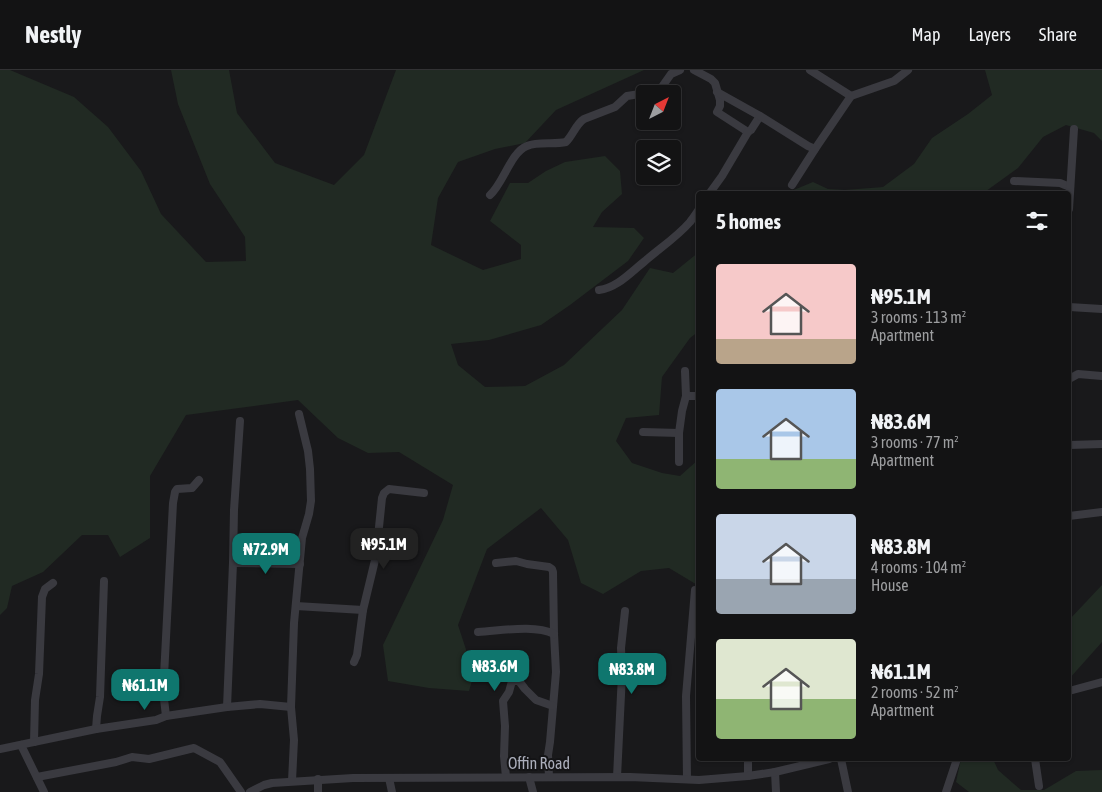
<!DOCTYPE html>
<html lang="en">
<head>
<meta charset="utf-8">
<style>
  :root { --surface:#131314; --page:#1c1c1d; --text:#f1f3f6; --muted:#9d9ea0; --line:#323234; --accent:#0f766e }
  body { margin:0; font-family:"Asap Condensed",sans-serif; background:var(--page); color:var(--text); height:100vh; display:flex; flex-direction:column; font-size:19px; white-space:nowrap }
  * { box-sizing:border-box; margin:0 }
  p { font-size:16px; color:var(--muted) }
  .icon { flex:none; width:28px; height:28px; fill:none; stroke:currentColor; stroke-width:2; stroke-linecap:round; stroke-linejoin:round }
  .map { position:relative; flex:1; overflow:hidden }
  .drawer { position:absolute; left:696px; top:121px; width:375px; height:570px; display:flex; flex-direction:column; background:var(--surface); border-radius:5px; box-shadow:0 1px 4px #0004,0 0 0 1px var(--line) }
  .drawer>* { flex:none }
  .needle { width:32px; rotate:42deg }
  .controls { position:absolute; left:636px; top:15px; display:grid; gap:10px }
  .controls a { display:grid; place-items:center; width:45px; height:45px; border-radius:5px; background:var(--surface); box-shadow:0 1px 4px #0004,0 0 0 1px var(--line); font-size:25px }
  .price { position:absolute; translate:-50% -42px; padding:0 11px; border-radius:10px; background:var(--accent); color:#fff; font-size:16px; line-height:32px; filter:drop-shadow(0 1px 2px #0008) }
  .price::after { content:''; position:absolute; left:50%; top:30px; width:15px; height:11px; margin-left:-8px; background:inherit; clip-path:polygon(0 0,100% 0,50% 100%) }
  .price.active { background:#222; color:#fff }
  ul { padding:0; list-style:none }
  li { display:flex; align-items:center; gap:15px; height:125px; padding:0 20px }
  li span { display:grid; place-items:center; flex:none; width:140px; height:100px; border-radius:5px; color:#555 }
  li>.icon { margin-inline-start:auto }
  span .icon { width:60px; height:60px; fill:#fffc; stroke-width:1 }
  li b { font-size:21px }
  h2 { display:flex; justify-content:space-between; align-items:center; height:60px; padding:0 20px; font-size:21px }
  header { display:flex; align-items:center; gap:30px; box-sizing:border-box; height:70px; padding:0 25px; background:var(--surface); border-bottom:1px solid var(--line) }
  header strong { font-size:24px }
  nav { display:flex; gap:28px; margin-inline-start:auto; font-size:18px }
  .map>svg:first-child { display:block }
  .green { fill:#212a23 }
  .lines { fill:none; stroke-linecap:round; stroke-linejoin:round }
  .minor { stroke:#3a3a40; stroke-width:8 }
  .labels { text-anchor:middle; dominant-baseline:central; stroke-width:4; stroke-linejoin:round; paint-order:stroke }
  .street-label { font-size:16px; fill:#abaebb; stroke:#141416 }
</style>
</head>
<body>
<header>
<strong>Nestly</strong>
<nav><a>Map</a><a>Layers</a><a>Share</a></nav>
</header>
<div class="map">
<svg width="1102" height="722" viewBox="0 0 1102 722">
  <rect width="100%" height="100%" fill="#19191b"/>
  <g class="green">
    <polygon points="0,0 10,0 74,27 108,57 141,101 161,144 206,192 246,191 245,167 210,114 178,34 171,0 229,0 237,43 275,93 334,115 364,85 396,0 644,0 556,40 525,73 495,79 458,92 438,128 431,175 483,200 521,189 521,175 490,151 510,113 528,113 546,101 565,92 605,86 620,101 622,124 602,142 593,157 634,158 644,168 628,191 570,235 541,255 489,270 451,274 458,295 485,317 525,316 564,295 622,240 650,198 673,203 699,182 699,261 690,268 662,307 659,345 626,348 616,371 632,393 662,403 680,406 699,389 699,516 669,498 641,501 603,524 581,513 568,470 541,438 487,479 458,555 474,604 469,621 429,618 388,611 383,575 443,450 453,415 399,382 368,383 338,368 298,330 186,345 150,406 150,468 120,487 108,465 82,465 43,502 12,516 7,538 0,545"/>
    <polygon points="985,0 1102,0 1102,71 1094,63 1066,55 1043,67 1018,98 982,124 784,124 813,112 828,119 845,120 883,117 914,94 932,68 968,44 992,25"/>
    <polygon points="1102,515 1102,572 1069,609 1069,550"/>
    <polygon points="961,689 993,689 998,700 1021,720 1044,720 1076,701 1102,700 1102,722 969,722 956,712"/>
  </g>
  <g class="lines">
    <g class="minor">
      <polyline points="694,0 711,9 715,13 720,30 720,36 717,42 748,62 751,60 760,46"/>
      <polyline points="810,0 851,26"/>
      <polyline points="717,22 760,46 808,76 815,79"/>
      <polyline points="1014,111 1060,113 1070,117"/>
      <polyline points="792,115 815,79 851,26 894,11 908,0"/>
      <polyline points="709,124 722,106 748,62"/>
      <path d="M490 125C503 114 511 82 527 76 539 71 554 75 566 72 573 65 576 54 584 49L615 37 627 26 659 21 671 4 680 0"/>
      <polyline points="1069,139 1074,59"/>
      <path d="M599 220C617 218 631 202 645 191 660 178 677 167 690 152 693 148 696 144 699 139"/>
      <polyline points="1069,237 1102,239"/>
      <polyline points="1069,309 1078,304 1102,306"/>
      <polyline points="686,326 699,326"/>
      <polyline points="643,362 679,363"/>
      <polyline points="1069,375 1102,374"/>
      <polyline points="679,392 679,363 682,341 686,326 685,301"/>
      <polyline points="1069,446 1102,442"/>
      <polyline points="233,493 300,494"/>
      <polyline points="496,493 516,491 527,494 549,497 552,499 553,502 554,564 556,602 550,672 548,685 549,707"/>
      <polyline points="296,536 363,540"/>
      <path d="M478 562C500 561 534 554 554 564"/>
      <polyline points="354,592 357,585 363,540 376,486 382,428 384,423 389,419 424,423"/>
      <polyline points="1069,621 1102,612"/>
      <polyline points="227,637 233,493 234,440 240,351"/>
      <polyline points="166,646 164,629 164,606 173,433 175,422 177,419 192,418 199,410"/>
      <polyline points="96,659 97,646 100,627 104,511"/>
      <polyline points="34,672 35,630 39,604 42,527 45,519 53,513"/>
      <polyline points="21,675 44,722"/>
      <polyline points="0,679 96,659 156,650 166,646 227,637 260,634 291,637"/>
      <polyline points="841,689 848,722"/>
      <polyline points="1035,689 1039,716"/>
      <polyline points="775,702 776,722"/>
      <polyline points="748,706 748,689"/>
      <polyline points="37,707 116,692 132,687 149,689 194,678 220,692 241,722"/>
      <polyline points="506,707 504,686 505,656 503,631 509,622 512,611 519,611 525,619 536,630 553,636"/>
      <polyline points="529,707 533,722"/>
      <polyline points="617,707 622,604 621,578 625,541"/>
      <polyline points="389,708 392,722"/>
      <polyline points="687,709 686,626 695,520"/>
      <polyline points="292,711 294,670 291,637 294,553 302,468 309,444 311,431 310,399 308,381 299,344"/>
      <polyline points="250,722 264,715 272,713 353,708 630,707 699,710 748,706 775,702 829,689"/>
      <polyline points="318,722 318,709"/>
      <polyline points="946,722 957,689"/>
    </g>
  </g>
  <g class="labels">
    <g class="street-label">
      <text x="539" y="693">Offin Road</text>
    </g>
  </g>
</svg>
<div class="controls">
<a><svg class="needle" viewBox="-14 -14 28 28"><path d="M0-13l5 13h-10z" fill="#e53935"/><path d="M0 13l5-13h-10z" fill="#9d9ea0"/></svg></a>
<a><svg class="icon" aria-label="layers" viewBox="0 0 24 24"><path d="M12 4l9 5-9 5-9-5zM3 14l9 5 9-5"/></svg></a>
</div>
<b class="price active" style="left:384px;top:500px">₦95.1M</b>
<b class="price" style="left:266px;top:505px">₦72.9M</b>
<b class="price" style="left:495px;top:622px">₦83.6M</b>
<b class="price" style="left:632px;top:625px">₦83.8M</b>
<b class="price" style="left:145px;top:641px">₦61.1M</b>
<section class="drawer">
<h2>5 homes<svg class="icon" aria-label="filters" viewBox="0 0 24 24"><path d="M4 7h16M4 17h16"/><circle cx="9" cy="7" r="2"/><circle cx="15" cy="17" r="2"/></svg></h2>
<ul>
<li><span style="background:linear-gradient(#f6c9c9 75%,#b9a48a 0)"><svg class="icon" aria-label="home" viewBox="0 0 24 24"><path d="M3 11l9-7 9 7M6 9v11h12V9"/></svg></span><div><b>₦95.1M</b><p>3 rooms · 113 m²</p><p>Apartment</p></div></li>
<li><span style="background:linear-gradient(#a9c7e8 70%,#8fb573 0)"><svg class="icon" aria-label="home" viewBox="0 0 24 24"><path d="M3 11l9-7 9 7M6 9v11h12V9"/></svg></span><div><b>₦83.6M</b><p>3 rooms · 77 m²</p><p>Apartment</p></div></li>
<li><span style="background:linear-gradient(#c9d6e8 65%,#9aa5b1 0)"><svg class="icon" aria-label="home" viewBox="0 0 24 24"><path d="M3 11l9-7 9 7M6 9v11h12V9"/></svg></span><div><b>₦83.8M</b><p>4 rooms · 104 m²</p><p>House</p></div></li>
<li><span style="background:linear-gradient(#dfe7d0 60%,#8fb573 0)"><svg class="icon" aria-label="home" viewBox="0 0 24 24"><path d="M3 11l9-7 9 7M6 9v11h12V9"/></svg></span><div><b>₦61.1M</b><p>2 rooms · 52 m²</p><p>Apartment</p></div></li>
</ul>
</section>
</div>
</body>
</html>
